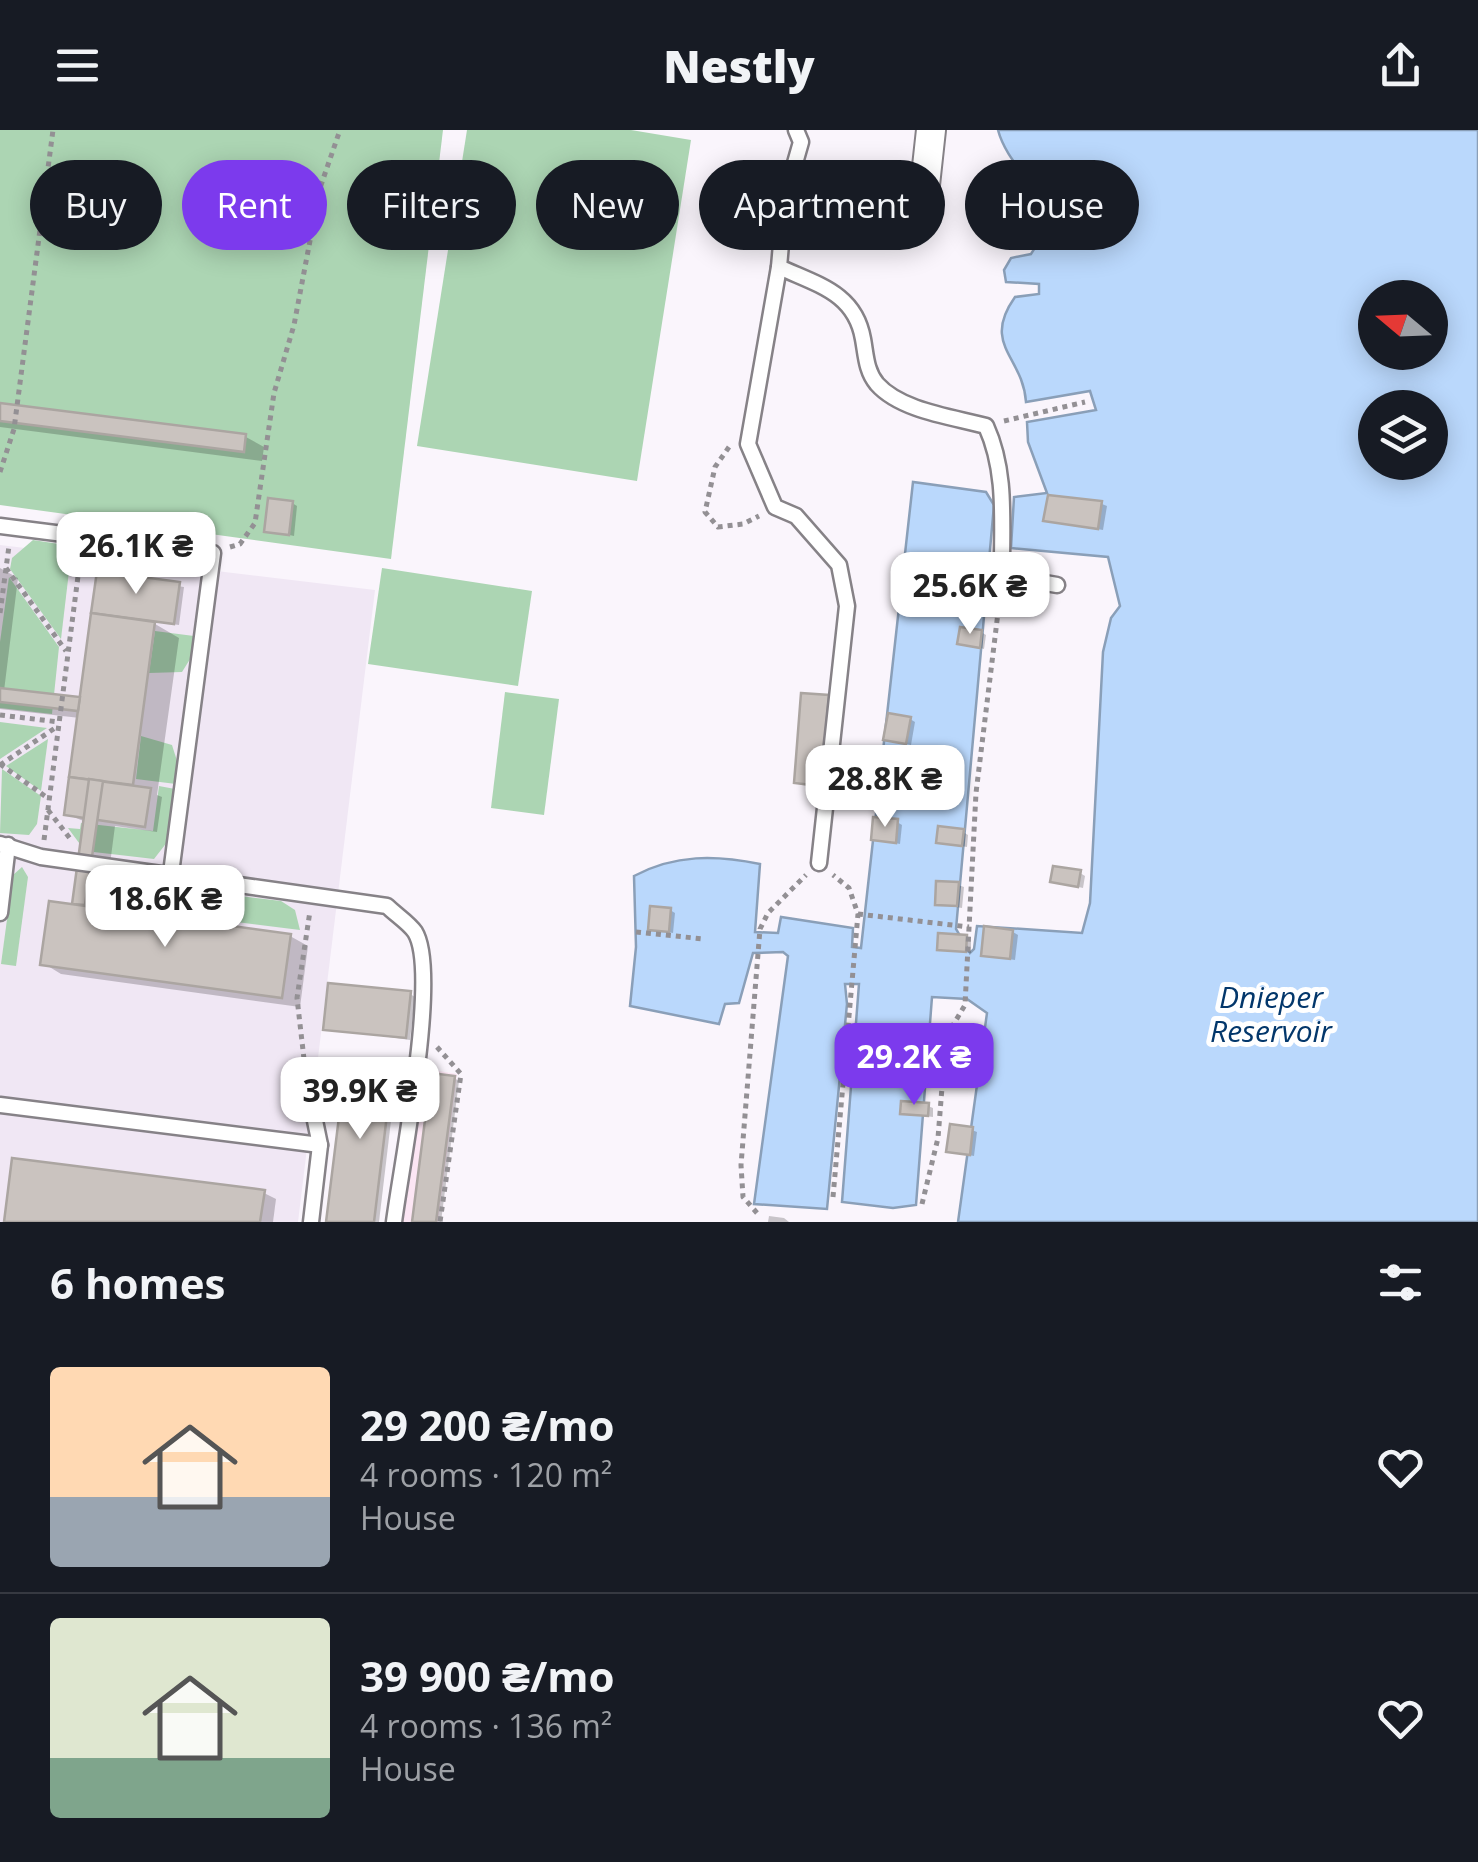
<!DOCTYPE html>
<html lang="en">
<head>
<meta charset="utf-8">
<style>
  :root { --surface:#171b24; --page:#20242c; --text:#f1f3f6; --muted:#9ea1a6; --line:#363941; --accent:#7c3aed }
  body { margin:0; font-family:"Open Sans",sans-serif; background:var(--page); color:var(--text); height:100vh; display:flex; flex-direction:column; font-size:38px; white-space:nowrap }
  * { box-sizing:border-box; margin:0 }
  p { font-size:32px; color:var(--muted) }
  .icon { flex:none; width:55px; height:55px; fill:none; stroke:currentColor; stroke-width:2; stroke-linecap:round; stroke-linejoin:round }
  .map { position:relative; height:1092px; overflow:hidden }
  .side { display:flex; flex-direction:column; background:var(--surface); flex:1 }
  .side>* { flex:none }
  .top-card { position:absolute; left:30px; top:30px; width:1420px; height:90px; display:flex; gap:20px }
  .needle { width:65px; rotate:289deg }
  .fabs { position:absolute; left:1358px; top:150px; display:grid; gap:20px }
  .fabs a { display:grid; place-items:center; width:90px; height:90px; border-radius:50%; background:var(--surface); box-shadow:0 5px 25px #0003; font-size:50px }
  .price { position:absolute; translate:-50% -85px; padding:0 22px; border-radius:20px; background:#fff; color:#222; font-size:32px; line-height:65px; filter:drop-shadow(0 2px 5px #0008) }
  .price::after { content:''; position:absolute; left:50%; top:60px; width:30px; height:22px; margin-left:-15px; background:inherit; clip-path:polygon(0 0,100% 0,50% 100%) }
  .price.selected { background:var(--accent); color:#fff }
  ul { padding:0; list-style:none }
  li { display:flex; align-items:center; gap:30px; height:250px; padding:0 50px }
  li+li { border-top:2px solid var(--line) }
  li span { display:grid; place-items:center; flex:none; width:280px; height:200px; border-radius:10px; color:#555 }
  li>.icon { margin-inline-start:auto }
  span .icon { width:120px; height:120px; fill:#fffc; stroke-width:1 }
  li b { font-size:42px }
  h2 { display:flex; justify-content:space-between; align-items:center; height:120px; padding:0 50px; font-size:42px }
  .pill { padding:0 35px; border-radius:45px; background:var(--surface); box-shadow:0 5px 25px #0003; font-size:35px; line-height:90px }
  .pill.selected { background:var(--accent); color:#fff }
  header { display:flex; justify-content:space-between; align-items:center; height:130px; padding:0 50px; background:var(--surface); font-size:45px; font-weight:800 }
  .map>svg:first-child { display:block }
  .built { fill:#f0e7f4 }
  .industrial { fill:#fce6f4 }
  .green { fill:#acd5b3 }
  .water { fill:#bad8fc; stroke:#8a9fb8; stroke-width:2.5; fill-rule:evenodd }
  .shadow { fill:#0003 }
  .building { fill:#cac3bf; stroke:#aba5a1; stroke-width:2.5 }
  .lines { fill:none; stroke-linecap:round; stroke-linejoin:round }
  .service-casing { stroke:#868287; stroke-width:19 }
  .minor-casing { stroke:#868287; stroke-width:32 }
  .path { stroke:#939094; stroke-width:5; stroke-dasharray:5 5; stroke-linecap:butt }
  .service { stroke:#fff; stroke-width:14 }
  .minor { stroke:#fff; stroke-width:28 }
  .labels { text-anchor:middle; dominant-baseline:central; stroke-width:10; stroke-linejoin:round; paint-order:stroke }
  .water-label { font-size:30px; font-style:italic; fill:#03376b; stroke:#fff }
</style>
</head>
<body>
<header><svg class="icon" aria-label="menu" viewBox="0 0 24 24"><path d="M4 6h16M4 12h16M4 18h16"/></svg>Nestly<svg class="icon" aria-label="share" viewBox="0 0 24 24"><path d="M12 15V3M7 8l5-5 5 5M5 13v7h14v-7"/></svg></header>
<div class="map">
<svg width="1478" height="1092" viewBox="0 0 1478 1092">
  <rect width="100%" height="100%" fill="#faf5fc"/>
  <polygon class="built" points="0,415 375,460 298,1092 0,1092"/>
  <polygon class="industrial" points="421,938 457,944 438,1092 400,1092"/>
  <g class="green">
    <polygon points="0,0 443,0 391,429 0,375"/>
    <polygon points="467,0 631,0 691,10 637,351 417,316"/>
    <polygon points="33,410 72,416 61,509 10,439 12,428"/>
    <polygon points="382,438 532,461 518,556 368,534"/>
    <polygon points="9,447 59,517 52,584 0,578 0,512"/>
    <polygon points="155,501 194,506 192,526 182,542 149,543"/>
    <polygon points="505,562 559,569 544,685 491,678"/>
    <polygon points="0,592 47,598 0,629"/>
    <polygon points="141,606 172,615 178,634 176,654 136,649"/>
    <polygon points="48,609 41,661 6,636"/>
    <polygon points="2,639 41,666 37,694 29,705 0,703"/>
    <polygon points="159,656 175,659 168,711 154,729 85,721 68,698 80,699 81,693 153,701"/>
    <polygon points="22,737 28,747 16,836 1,834 13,745"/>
    <polygon points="137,753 281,771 295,780 300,800 134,779"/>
  </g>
  <path class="water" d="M998 0H1478V1092H958L987 883 967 869 932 867 916 1075 893 1078 842 1072 859 854H845L847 874 827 1079 754 1074 788 826 783 822 753 823 739 873 725 874 719 894 630 876 636 817 634 746C675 724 716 725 760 734L755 802 778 803 781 787 853 798 852 817 861 818 913 352 986 362 994 375 956 799 970 823 974 819 977 796 1082 803 1090 773 1103 522 1111 488 1120 476 1108 427 1011 418 1014 367 1047 363 1028 312 1027 292 1096 280 1090 261 1026 272C1023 226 981 215 1015 167L1039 164V154L1006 152 1004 140 1011 128 1031 124C1071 69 1011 49 998 0ZM1375 168H1430V222H1375ZM1375 278H1430V332H1375Z"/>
  <g class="shadow">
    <polygon points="0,275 246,307 264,317 262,331 0,297"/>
    <polygon points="292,373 297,376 294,406 267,400"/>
    <polygon points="1102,374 1107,376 1103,400 1046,390"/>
    <polygon points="925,437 930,440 928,453 905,448"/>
    <polygon points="0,438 18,448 4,561 82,570 100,444 184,457 179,495 150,491 179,508 157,665 162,667 157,702 115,696 104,780 290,806 308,816 300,877 61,844 43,833 74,777 86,692 66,684 80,588 0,579"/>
    <polygon points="981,502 986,505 984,519 960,513"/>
    <polygon points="828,568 833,571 826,657 801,655 796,652"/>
    <polygon points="910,589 915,592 911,615 886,609"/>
    <polygon points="897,692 902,695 900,714 874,709"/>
    <polygon points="963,702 968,705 967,717 938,712"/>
    <polygon points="1080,743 1085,746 1083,758 1053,751"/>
    <polygon points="958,755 964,757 962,778 937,774"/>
    <polygon points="670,780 675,783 673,803 651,799"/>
    <polygon points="1013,802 1018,805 1015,830 983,825"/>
    <polygon points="966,807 971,810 971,823 939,819"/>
    <polygon points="410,864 415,867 410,910 325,898"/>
    <polygon points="876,917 881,920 879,939 848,933"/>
    <polygon points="392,937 397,940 379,1092 329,1092"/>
    <polygon points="454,948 459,951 441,1092 414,1092"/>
    <polygon points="928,976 933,978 933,987 902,983"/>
    <polygon points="972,1000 977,1002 974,1026 949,1021"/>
    <polygon points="264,1063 276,1069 273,1092 6,1092"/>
    <polygon points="769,1086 784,1088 789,1092 768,1092"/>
  </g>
  <g class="building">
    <polygon points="0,273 246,304 244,322 0,291"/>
    <polygon points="1048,365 1102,371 1098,399 1043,391"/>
    <polygon points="268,368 293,371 289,405 264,402"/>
    <polygon points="904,432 925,434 924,452 902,450"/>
    <polygon points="97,441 180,452 174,494 91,483"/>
    <polygon points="91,483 155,492 133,655 69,647"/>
    <polygon points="960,497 982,500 980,518 957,514"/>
    <polygon points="0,558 80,567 78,581 0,572"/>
    <polygon points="801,563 829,565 821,656 794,653"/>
    <polygon points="888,583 911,587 906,614 883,610"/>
    <polygon points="69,647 151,658 145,697 64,685"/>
    <polygon points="89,649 103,651 85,775 72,774"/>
    <polygon points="873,687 898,689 896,713 871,710"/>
    <polygon points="938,696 964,699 962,716 936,713"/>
    <polygon points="1053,736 1081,740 1078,757 1050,752"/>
    <polygon points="936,751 959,752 957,776 935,775"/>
    <polygon points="49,771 291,804 282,868 40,835"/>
    <polygon points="650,776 671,778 669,802 648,800"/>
    <polygon points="984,796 1013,800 1010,829 981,826"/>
    <polygon points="938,803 967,805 966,822 937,820"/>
    <polygon points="328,853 411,861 406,908 323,900"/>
    <polygon points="848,911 876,915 874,938 846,935"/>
    <polygon points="346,930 393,935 374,1092 326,1092"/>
    <polygon points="431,943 455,946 436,1092 412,1092"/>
    <polygon points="901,971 929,973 928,986 900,984"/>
    <polygon points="950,994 973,997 970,1025 946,1022"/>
    <polygon points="12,1028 265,1060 260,1092 4,1092"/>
  </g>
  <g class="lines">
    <defs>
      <g id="service">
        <path d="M796 0 801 12 785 68 779 137C818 155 855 163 863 209 866 225 866 241 877 254 901 281 953 287 986 296 1006 340 1002 387 1002 435L1016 448 1057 455"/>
        <polyline points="779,137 748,314 775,377 796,386 839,435 847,476 819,733"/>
        <polyline points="0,396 213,423 171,743"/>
        <path d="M0 714 41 727 387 776C395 784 409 793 415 802 440 842 401 1037 394 1092"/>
        <polyline points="0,783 8,715"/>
        <polyline points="306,947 320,1015 311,1092"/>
        <polyline points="0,975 320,1015"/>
      </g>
      <polyline id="minor" points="925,55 931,0"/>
    </defs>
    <use href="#service" class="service-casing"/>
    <use href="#minor" class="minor-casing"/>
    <g class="path">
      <polyline points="1004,291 1085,272"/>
      <polyline points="729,317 715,337 705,382 718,397 743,394 759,386"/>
      <polyline points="0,342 14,299 53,0"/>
      <polyline points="230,417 240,414 255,393 274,263 294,195 320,58 340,0"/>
      <polyline points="6,438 66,521"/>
      <polyline points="0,483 9,416"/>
      <polyline points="0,585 59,592"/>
      <polyline points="0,634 49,669"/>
      <polyline points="0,635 58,596"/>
      <polyline points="48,680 72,711"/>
      <polyline points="44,710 81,423"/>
      <polyline points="858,784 969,797"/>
      <polyline points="636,802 704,809"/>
      <polyline points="437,917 461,944 440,1092"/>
      <polyline points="304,929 297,868 310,781"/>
      <polyline points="833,1067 858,784 849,758 833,745"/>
      <polyline points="922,1074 938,1008 946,907 965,875 976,663 1001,458"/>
      <polyline points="757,1083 743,1067 741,1035 760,799 768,783 806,745"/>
    </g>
    <use href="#service" class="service"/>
    <use href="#minor" class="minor"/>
  </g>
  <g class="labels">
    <g class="water-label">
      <text x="1271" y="866">Dnieper<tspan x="1271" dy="34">Reservoir</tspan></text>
    </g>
  </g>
</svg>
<div class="fabs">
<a><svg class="needle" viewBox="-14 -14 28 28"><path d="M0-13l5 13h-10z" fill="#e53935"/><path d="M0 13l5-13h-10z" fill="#9ea1a6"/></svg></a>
<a><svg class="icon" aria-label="layers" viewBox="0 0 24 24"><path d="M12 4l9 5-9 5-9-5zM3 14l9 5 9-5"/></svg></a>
</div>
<b class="price" style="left:136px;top:467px">26.1K ₴</b>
<b class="price" style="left:970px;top:507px">25.6K ₴</b>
<b class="price" style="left:885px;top:700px">28.8K ₴</b>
<b class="price" style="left:165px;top:820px">18.6K ₴</b>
<b class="price selected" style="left:914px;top:978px">29.2K ₴</b>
<b class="price" style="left:360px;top:1012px">39.9K ₴</b>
<div class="top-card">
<a class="pill">Buy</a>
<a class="pill selected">Rent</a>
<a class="pill">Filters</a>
<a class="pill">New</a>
<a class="pill">Apartment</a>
<a class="pill">House</a>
</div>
</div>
<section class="side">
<h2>6 homes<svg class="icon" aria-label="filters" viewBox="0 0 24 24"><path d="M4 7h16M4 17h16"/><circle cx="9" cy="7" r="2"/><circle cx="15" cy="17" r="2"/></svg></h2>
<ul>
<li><span style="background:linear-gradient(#ffd9b3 65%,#9aa5b1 0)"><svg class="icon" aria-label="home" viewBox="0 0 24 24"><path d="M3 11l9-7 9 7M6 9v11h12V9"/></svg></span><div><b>29 200 ₴/mo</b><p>4 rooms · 120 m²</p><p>House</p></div><svg class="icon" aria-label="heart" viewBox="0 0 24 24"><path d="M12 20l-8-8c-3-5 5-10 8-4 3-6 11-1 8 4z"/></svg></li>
<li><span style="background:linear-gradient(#dfe7d0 70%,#7fa58c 0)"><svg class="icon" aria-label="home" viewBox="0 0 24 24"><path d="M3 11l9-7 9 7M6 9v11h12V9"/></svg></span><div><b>39 900 ₴/mo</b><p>4 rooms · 136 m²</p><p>House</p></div><svg class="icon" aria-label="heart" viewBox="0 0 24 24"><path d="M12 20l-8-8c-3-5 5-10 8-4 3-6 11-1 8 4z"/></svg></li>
</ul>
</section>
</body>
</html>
